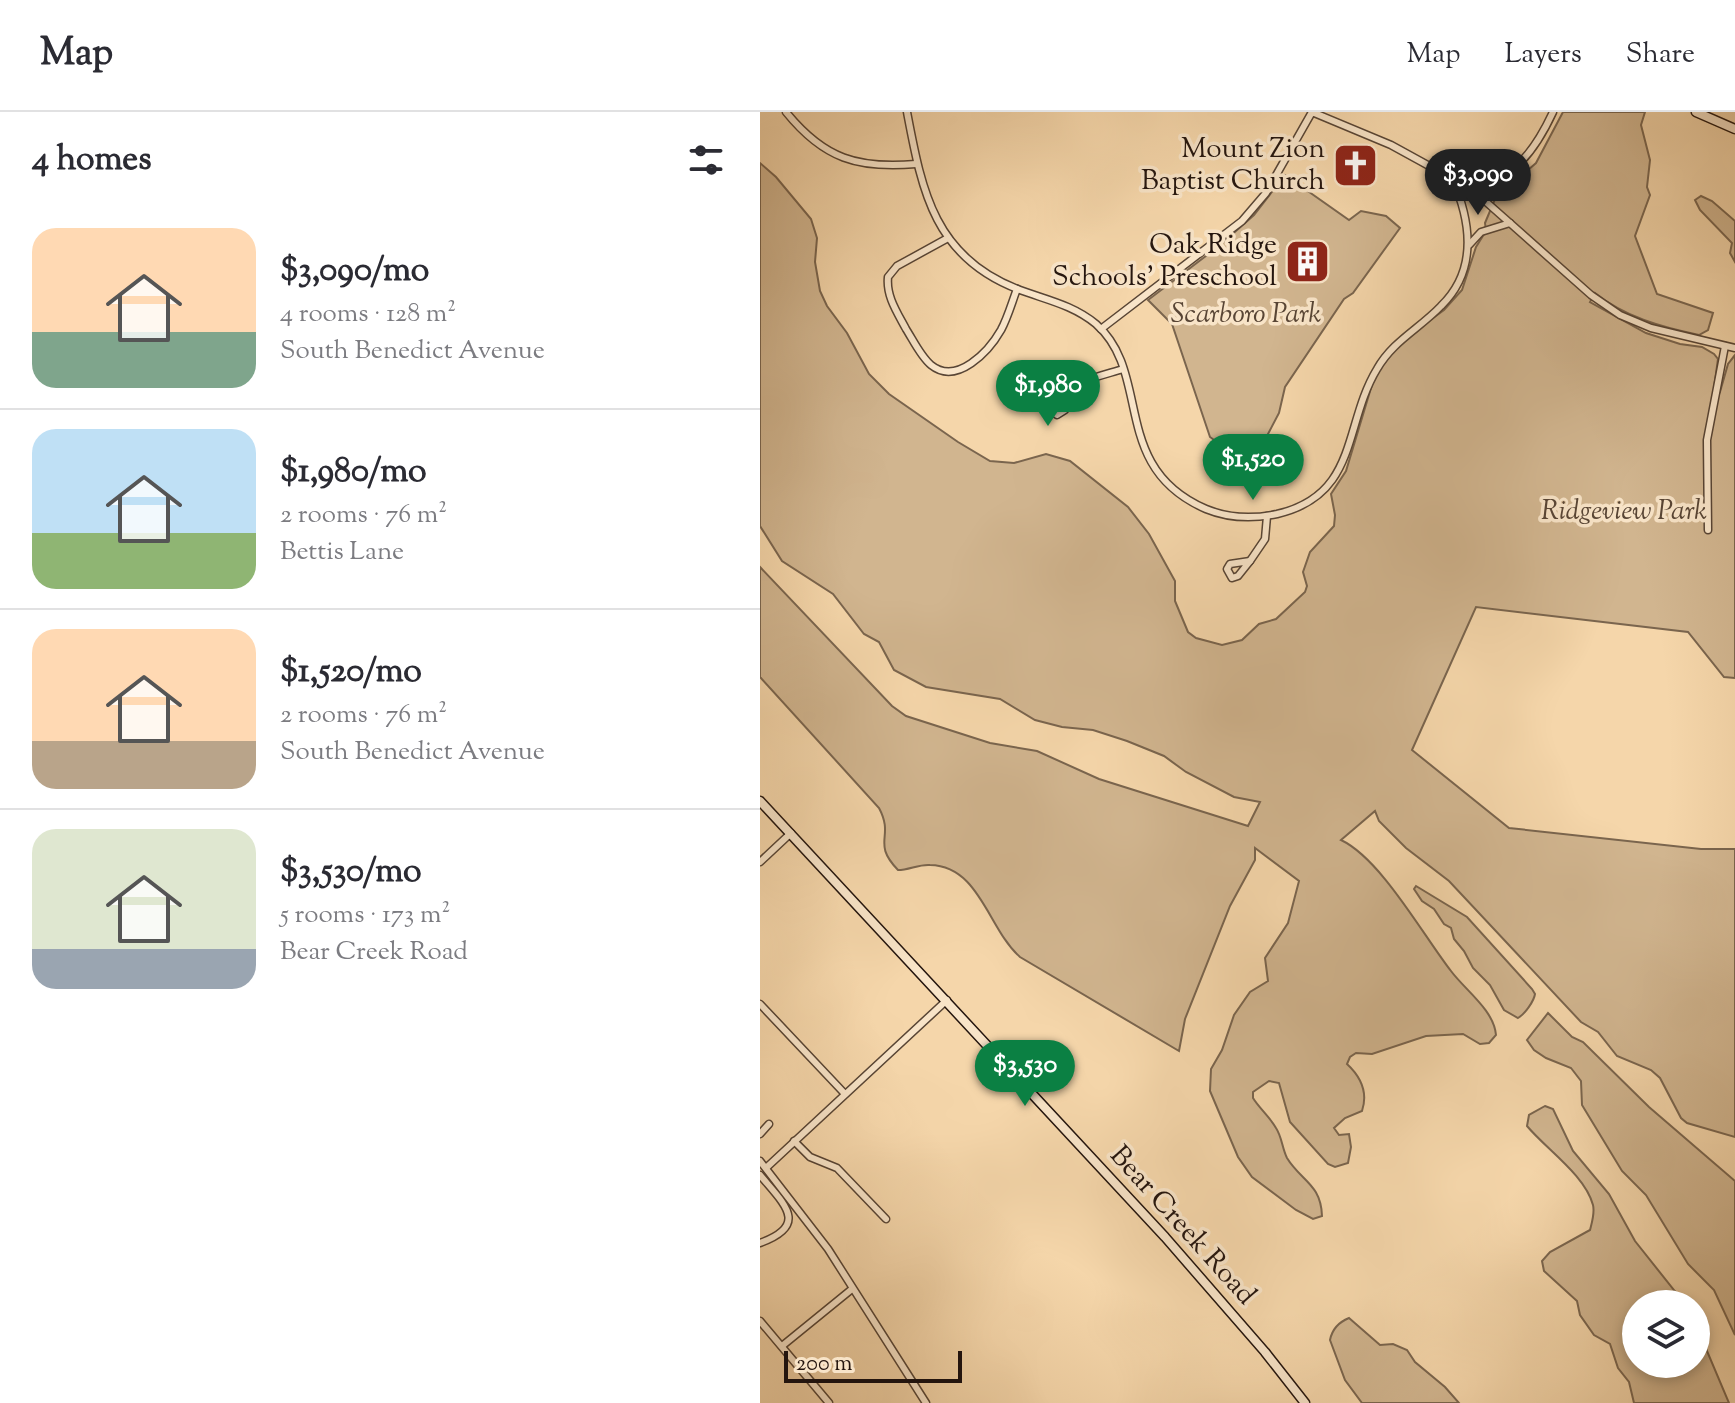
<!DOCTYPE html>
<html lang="en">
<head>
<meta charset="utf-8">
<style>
  :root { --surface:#fff; --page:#f7f7f7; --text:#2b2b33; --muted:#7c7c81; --line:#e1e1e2; --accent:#0b8043 }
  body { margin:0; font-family:"Sorts Mill Goudy",serif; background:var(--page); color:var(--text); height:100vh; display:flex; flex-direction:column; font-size:30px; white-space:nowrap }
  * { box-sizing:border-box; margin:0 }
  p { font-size:26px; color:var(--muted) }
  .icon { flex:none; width:44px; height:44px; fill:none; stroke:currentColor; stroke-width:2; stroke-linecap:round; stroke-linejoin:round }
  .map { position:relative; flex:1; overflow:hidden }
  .sheet { display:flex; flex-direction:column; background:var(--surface); width:760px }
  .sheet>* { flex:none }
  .fabs { position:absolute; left:862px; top:1178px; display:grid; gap:16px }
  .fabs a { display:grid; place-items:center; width:88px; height:88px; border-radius:50%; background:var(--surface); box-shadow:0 4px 12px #0003; font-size:40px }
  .scale { position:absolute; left:24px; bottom:20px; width:178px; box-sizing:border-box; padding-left:8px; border:4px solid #24150e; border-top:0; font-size:22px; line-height:28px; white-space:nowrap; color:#24150e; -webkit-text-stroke:6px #f8e4c8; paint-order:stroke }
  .price { position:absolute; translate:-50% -68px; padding:0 18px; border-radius:28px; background:var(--accent); color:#fff; font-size:26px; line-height:52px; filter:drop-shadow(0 2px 4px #0008) }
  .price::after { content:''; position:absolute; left:50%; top:48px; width:24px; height:18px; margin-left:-12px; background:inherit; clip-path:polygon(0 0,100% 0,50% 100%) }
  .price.on { background:#222; color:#fff }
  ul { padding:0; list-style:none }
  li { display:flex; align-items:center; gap:24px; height:200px; padding:0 32px }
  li+li { border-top:2px solid var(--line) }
  li span { display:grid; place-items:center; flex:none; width:224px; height:160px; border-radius:24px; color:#555 }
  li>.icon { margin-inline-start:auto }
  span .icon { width:96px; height:96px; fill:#fffc; stroke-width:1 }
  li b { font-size:34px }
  h2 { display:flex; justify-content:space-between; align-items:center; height:96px; padding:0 32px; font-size:34px }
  header { display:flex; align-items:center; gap:48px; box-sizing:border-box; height:112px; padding:0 40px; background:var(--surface); border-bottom:2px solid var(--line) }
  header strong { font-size:38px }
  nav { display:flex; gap:44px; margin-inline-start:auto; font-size:28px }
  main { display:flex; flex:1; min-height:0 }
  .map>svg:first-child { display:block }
  .green { fill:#d1b58f; stroke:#7a654e; stroke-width:2 }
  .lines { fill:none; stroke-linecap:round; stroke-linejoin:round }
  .street-casing { stroke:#584535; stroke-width:9 }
  .secondary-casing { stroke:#24150e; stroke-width:11 }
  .street { stroke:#f8e4c8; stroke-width:6 }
  .secondary { stroke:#f8e4c8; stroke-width:8 }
  .labels { text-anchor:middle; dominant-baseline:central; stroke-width:7; stroke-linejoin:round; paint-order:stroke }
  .poi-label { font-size:28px; fill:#24150e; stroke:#f8e4c8; text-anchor:end }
  .park-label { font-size:28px; font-style:italic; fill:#584535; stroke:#f8e4c8 }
  .street-label { font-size:28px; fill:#24150e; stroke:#f8e4c8 }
</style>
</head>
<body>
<header>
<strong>Map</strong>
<nav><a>Map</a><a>Layers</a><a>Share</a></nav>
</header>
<main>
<section class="sheet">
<h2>4 homes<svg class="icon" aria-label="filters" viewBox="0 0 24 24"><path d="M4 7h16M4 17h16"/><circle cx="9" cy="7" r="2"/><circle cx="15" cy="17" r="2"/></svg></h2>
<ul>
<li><span style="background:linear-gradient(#ffd9b3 65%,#7fa58c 0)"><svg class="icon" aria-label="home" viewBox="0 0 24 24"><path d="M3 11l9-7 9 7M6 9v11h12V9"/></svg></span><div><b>$3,090/mo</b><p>4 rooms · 128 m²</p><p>South Benedict Avenue</p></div></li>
<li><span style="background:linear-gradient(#bfe0f5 65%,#8fb573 0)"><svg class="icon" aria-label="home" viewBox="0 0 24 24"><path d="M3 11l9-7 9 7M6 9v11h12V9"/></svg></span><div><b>$1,980/mo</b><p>2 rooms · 76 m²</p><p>Bettis Lane</p></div></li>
<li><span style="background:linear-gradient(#ffd9b3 70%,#b9a48a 0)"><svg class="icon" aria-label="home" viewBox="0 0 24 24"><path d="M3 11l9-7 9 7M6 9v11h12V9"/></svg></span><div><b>$1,520/mo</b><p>2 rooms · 76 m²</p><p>South Benedict Avenue</p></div></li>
<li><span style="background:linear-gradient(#dfe7d0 75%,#9aa5b1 0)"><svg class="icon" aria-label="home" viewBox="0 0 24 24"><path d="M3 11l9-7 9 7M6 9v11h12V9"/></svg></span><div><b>$3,530/mo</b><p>5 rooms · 173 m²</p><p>Bear Creek Road</p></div></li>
</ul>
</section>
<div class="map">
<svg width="975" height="1291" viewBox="0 0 975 1291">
  <rect width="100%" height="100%" fill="#f5d6aa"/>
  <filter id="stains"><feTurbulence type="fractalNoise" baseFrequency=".0025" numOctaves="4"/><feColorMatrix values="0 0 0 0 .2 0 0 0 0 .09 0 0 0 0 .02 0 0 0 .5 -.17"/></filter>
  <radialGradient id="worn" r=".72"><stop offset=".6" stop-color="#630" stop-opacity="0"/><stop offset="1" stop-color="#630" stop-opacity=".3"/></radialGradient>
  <g class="green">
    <path d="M803 0H885L881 13 890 48 887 75 890 83 875 124 897 182 953 201 948 218 939 223C901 215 865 205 835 181L830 190 886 221 920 232 942 235 954 242 958 247 954 276 960 280 968 252 975 243V566L964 565 928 520 716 495 652 638 749 716 941 737H975V1025L927 1011 921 1006 900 966 891 958 857 944 838 920 821 910 689 769 646 736 619 709 615 699 581 728C621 747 663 823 691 859 705 878 734 898 736 923L729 931 720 932 703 922 666 924 612 942 596 941 590 945 587 952C601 965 608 981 602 999L585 1006 574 1016 579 1023 589 1022 591 1035 588 1051 575 1055 568 1052 530 1010 519 971 509 969 493 980V986C499 996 510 1005 516 1016 522 1025 522 1036 527 1046 541 1069 561 1072 562 1104L553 1107 536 1098 492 1065 478 1045 450 979 451 957 462 938 474 903 490 880 508 869 505 846 528 811 539 769 495 736V748L470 794 425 907 419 939 260 845C228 817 220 754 170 753 159 752 149 758 138 758 111 730 135 726 119 696L0 565V455L132 594 146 604 230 631 277 639 339 667 488 714 500 690 474 685 426 660 404 644 367 629 333 618 302 615 275 608 240 587 166 575 134 558 119 530 104 522 73 482 22 449 0 414V51L16 65 51 107 57 126 55 150 60 179 67 194 87 221 109 262 129 282 198 330 230 349 254 351 286 342 310 349 368 395 389 422 415 469V489L428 520 436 526 462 533 482 528 499 512 516 507 545 480 547 474 543 460 550 440 574 414 575 403 571 382 586 359 614 266 625 249 647 225 684 198 702 178 716 135 726 119 725 111 735 87 776 51Z"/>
    <polygon points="525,63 589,108 601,99 626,104 640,116 593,181 584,187 525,275 519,301 499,339 480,347 450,325 412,212 388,188 459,134 494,103"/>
    <polygon points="941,84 952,89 975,109 975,150 970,141 972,131 940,98 935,88"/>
    <path d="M656 774 707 805 772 877 775 882C774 889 765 902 758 906L744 898 730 873 713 856 704 839 694 827 691 816 684 812 674 797 662 789 654 777Z"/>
    <polygon points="788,901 812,925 823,930 889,995 975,1069 975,1223 954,1178 928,1152 886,1083 862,1059 822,993 821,969 811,956 786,946 774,938 767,928"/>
    <path d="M785 994 793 997 813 1039 849 1082 875 1129 925 1192H876V1252H936V1213L969 1291H874L869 1270 858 1256 850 1232 834 1223 820 1203 817 1189 784 1159 782 1149 790 1140 830 1118C832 1110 835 1101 833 1093 825 1063 786 1037 767 1014L769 1003Z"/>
    <path d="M589 1206 620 1233 633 1232 647 1238 655 1250 685 1275 699 1291H602L585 1268 570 1228C572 1218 579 1210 589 1206Z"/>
  </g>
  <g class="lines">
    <defs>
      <g id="street">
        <path d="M26 0C64 47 98 57 156 52"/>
        <path d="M147 0C162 79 174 146 260 178 287 188 313 193 336 212 393 262 349 355 446 397 468 406 493 407 517 402 599 383 583 313 617 257 633 229 659 217 681 194 718 158 711 109 692 66 743 86 774 41 793 0"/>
        <polyline points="703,73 716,81 831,183 860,203 891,216 975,236"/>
        <path d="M188 126 137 154 128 165C126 184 137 200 146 217 153 228 161 245 171 253 197 274 229 239 241 218 248 205 252 190 257 177"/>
        <polyline points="709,133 721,120 750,111"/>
        <polyline points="341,217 482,109 506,81 552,0 631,33 693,67"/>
        <path d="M305 280V298L297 303 291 298V293C308 270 337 265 363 257"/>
        <polyline points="948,418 947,328 965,234"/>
        <polygon points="490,449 478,464 472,466 467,457 470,452"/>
        <polyline points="490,449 505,427 507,404"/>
        <polyline points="0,750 31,721"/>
        <polyline points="0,892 85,982"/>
        <polyline points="0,1022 9,1012"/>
        <polyline points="34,1029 50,1045 77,1056 126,1107"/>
        <polyline points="0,1049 68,1137 166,1291"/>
        <polyline points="6,1056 187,888"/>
        <path d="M0 1063C24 1092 50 1113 0 1131"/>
        <polyline points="0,1209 69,1291"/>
        <polyline points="22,1234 92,1177"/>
      </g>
      <g id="secondary">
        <polyline points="936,0 975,17"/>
        <polyline points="0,689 405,1125 505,1240 545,1291"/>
      </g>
    </defs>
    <use href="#street" class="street-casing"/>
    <use href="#secondary" class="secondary-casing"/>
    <use href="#street" class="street"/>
    <use href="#secondary" class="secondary"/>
  </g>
  <defs>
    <symbol id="church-square" viewBox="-11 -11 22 22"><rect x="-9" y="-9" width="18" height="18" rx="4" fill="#8f2418" stroke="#f8e4c8"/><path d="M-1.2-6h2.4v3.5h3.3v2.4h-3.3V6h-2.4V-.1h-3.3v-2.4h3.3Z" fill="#fff"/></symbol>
    <symbol id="building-square" viewBox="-11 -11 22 22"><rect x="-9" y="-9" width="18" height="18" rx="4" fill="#8f2418" stroke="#f8e4c8"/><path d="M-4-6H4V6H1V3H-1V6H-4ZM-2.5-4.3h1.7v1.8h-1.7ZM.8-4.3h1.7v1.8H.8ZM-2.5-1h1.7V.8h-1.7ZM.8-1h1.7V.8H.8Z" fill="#fff"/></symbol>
  </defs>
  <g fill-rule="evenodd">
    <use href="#church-square" x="570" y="28" width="51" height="51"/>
    <use href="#building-square" x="522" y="124" width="51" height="51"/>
  </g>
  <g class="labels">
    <g class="poi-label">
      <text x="565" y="38">Mount Zion<tspan x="565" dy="32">Baptist Church</tspan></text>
      <text x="517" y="134">Oak Ridge<tspan x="517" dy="32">Schools' Preschool</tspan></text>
    </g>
    <g class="park-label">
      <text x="486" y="203">Scarboro Park</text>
      <text x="864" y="400">Ridgeview Park</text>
    </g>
    <g class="street-label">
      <text transform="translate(422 1114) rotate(48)">Bear Creek Road</text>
    </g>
  </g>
  <rect width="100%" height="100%" filter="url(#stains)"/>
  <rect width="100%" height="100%" fill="url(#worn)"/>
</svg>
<div class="fabs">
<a><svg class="icon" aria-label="layers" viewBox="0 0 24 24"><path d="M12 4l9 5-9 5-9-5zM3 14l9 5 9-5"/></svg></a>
</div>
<div class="scale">200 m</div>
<b class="price on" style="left:718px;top:105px">$3,090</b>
<b class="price" style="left:288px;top:316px">$1,980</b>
<b class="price" style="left:493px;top:390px">$1,520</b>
<b class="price" style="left:265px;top:996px">$3,530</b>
</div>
</main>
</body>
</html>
